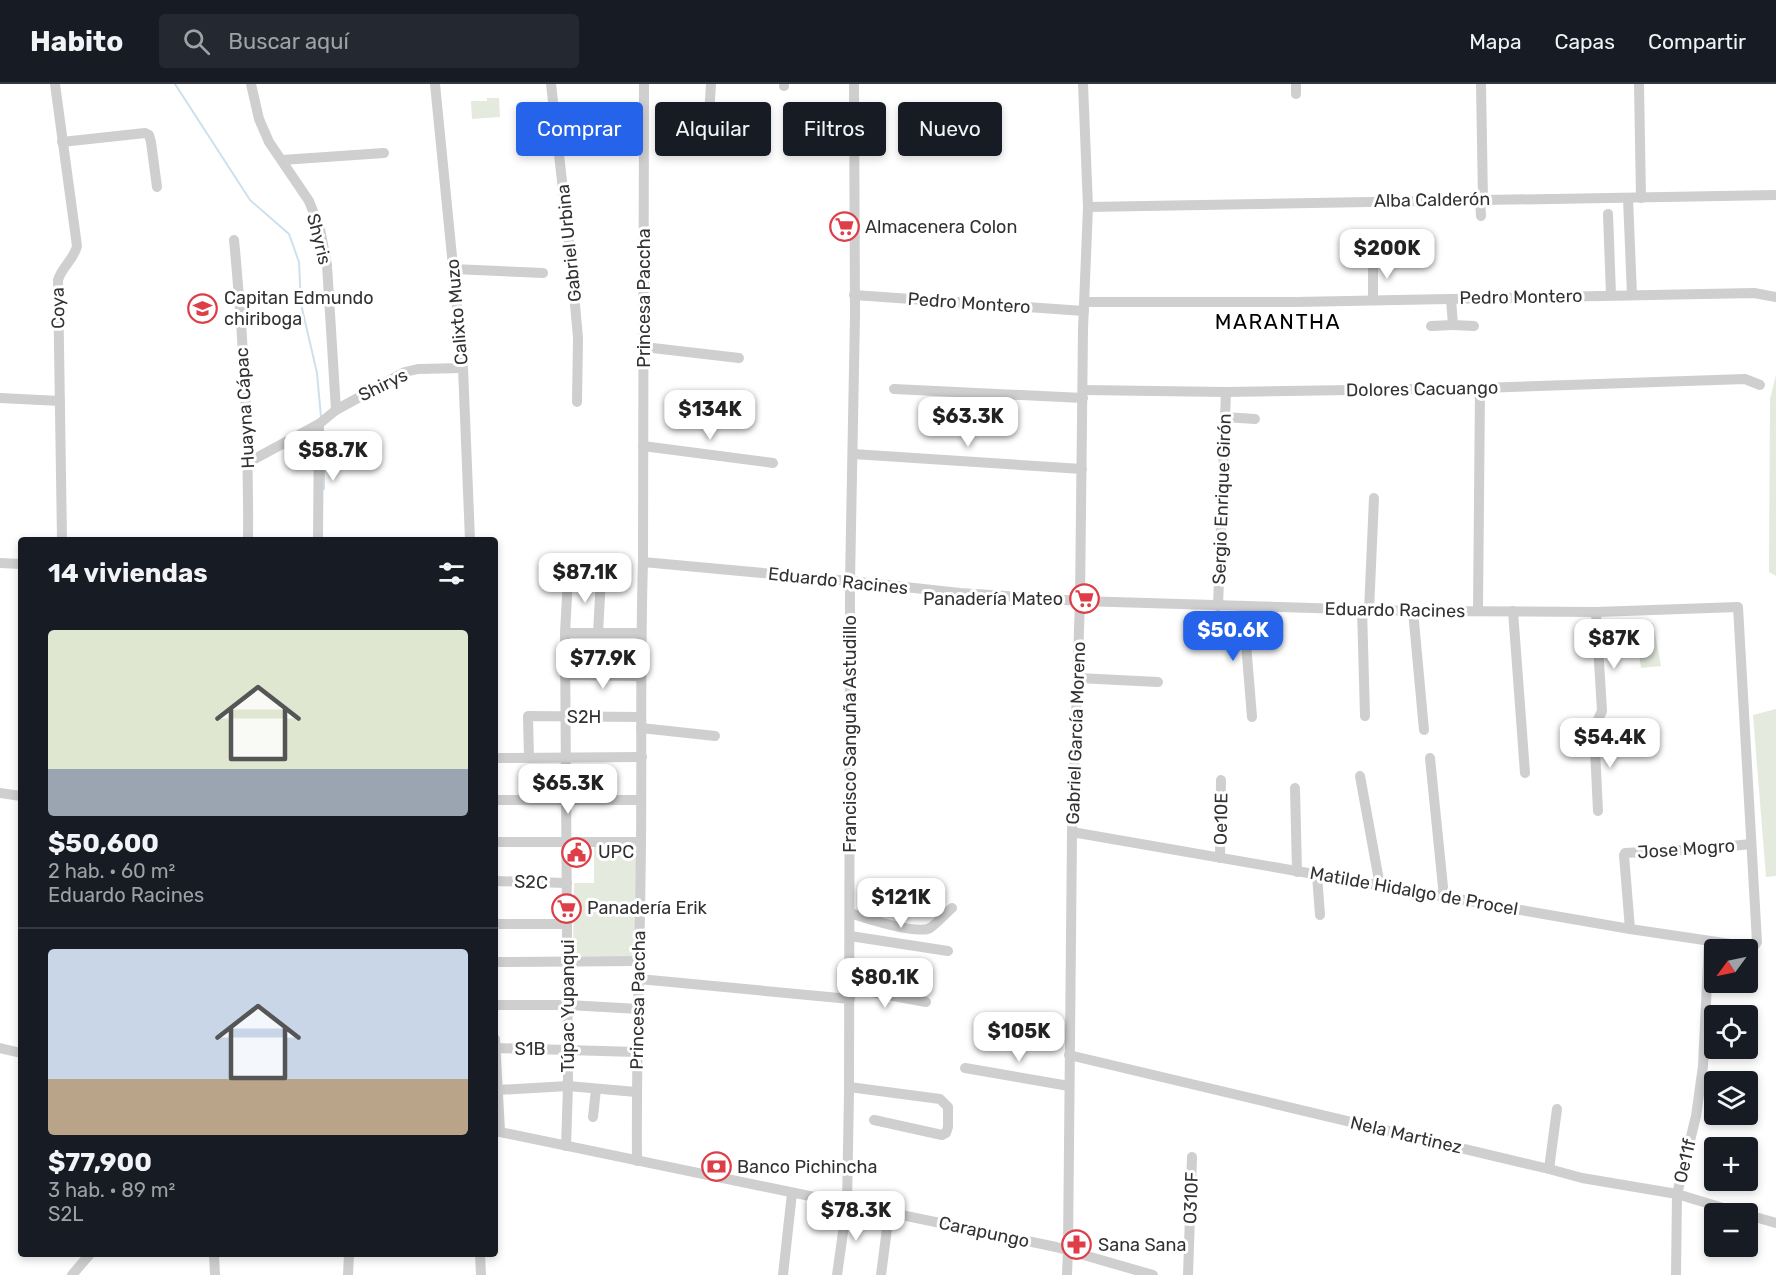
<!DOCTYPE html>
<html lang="es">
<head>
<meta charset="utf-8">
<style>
  :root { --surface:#171b24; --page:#242831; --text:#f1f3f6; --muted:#9ea1a6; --line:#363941; --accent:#2563eb }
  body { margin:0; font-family:Rubik,sans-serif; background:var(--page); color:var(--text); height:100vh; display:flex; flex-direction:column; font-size:22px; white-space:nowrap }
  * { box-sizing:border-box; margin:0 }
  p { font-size:20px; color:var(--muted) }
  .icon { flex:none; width:33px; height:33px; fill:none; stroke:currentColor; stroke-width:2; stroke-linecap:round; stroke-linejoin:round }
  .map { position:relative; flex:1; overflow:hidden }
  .drawer { position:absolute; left:18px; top:453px; width:480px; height:720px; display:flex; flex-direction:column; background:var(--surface); border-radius:6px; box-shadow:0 3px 9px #0003 }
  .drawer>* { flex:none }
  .banner { position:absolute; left:516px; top:18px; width:570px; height:54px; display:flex; gap:12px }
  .needle { width:39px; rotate:237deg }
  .controls { position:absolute; left:1704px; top:855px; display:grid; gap:12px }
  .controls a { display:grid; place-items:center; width:54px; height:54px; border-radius:6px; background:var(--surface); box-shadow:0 3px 9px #0003; font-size:30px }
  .price { position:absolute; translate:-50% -51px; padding:0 14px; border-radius:12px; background:#fff; color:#222; font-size:20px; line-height:39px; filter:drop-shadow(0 2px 3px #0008) }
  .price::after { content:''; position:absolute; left:50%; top:36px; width:18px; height:14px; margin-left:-9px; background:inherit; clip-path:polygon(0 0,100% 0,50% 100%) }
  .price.on { background:var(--accent); color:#fff }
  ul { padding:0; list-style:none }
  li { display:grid; align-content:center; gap:12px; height:318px; padding:0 30px }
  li+li { border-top:2px solid var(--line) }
  li span { display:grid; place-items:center; height:186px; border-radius:6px; color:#555 }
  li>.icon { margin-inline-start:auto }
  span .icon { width:108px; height:108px; fill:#fffc; stroke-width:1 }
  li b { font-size:26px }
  h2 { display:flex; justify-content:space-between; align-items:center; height:72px; padding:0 30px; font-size:26px }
  .tag { padding:0 21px; border-radius:6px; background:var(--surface); box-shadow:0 3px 9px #0003; font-size:21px; line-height:54px }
  .tag.on { background:var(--accent); color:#fff }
  header { display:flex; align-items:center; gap:36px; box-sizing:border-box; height:84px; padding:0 30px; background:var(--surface); border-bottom:2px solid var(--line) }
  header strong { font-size:28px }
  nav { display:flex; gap:33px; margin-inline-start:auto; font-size:21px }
  .search { width:420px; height:54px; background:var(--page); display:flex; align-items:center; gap:15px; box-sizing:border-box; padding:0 21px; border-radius:6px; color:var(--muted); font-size:22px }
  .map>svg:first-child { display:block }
  .green { fill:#e4eade }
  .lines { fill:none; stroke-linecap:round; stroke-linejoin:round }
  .stream { stroke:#cee0ec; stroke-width:2 }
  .minor { stroke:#cfcfcf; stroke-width:10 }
  .labels { text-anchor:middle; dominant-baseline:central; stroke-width:6; stroke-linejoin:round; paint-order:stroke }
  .street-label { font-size:18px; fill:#323232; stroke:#fff }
  .poi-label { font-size:18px; fill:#323232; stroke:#fff; text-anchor:start }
  .quarter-label { font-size:21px; letter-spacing:1.5px; fill:#000; stroke:#fff }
</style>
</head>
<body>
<header>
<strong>Habito</strong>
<div class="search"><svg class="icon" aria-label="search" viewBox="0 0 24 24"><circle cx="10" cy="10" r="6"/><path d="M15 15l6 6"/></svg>Buscar aquí</div>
<nav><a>Mapa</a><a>Capas</a><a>Compartir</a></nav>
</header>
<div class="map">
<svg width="1776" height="1191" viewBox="0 0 1776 1191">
  <rect width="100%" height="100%" fill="#fff"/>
  <g class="green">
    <polygon points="487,14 499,14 500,33 472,35 471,17 487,17"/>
    <polygon points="1776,291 1776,492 1769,488 1770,315"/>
    <polygon points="1653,539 1661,582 1641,584 1635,545"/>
    <polygon points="1776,625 1776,792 1766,793 1753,631"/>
    <polygon points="594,761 637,762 635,873 573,872 574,799 594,799"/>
  </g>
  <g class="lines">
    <g class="stream">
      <polyline points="175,0 250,116 289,150 299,178 301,220 317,289 321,333"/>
      <polyline points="324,405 324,369"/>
    </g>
    <g class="minor">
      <path d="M55 0 77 162C74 175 62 183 58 196L62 456"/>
      <polyline points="251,0 259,35 269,58 309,117 320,145 327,181 336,326"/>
      <polyline points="435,0 463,284 470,456"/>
      <polyline points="551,0 571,176 578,254 577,318"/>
      <polyline points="1481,0 1483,116"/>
      <polyline points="1639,1 1641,114"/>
      <polyline points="784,2 784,0"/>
      <polyline points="1296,10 1296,0"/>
      <polyline points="708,46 711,0"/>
      <polyline points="62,58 145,49 149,51 151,58 157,103"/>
      <polyline points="282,76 384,69"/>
      <polyline points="1628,114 1632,211"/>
      <polyline points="1480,116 1481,132"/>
      <polyline points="1088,123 1776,111"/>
      <polyline points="1608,130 1611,211"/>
      <path d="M234 156C244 256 249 356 248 456"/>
      <polyline points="1373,176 1373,216"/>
      <polyline points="453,185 543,189"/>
      <polyline points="854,211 1084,227"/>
      <polyline points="1085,218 1295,218 1754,209 1776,213"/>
      <polyline points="1453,241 1474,242"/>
      <polyline points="1431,242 1453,241 1451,215"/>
      <polyline points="644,263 739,274"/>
      <polyline points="894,305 1083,314"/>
      <polyline points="1083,306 1226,308 1480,304 1745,295 1760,301"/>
      <polyline points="0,314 60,317"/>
      <polyline points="1225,333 1255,335"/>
      <polyline points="643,362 773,379"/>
      <polyline points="853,370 1082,385"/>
      <polyline points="249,378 319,340 336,326 405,288 418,285 463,284"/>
      <polyline points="318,456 319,340"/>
      <polyline points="643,478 850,497 960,509 1080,517 1413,527 1596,528 1738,523 1757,858 1755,861 1751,863 1630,845 1072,748"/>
      <polyline points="0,479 21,480"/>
      <polyline points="1218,522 1226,308"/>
      <polyline points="1243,523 1252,633"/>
      <polyline points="1362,525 1365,632"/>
      <polyline points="1369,526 1374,414"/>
      <polyline points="1413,527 1424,646"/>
      <polyline points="1478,527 1480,304"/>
      <polyline points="1513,527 1525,689"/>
      <polyline points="1596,528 1602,627 1594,644 1598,727"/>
      <polyline points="565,549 641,549"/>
      <polyline points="598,549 601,494"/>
      <polyline points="565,591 641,592"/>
      <polyline points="1078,594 1158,598"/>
      <polyline points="641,644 715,652"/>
      <polyline points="495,674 642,673"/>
      <polyline points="529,674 528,632 640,633"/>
      <polyline points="1430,674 1444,813"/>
      <polyline points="1360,692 1380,802"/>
      <polyline points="1295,704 1297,788"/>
      <polyline points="0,709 21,712"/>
      <polyline points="495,716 641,716"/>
      <polyline points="495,758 641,758"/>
      <polyline points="1220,774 1221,696"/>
      <polyline points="1317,791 1320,831"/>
      <polyline points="495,797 567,799"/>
      <path d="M850 829C865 834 917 851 930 844 937 839 945 830 952 824"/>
      <polyline points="495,840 567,840"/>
      <polyline points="1630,845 1624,771 1625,769 1702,765 1751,760"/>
      <polyline points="850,852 948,867"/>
      <polyline points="495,878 638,877"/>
      <polyline points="639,895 850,915"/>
      <polyline points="850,904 926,918"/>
      <polyline points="495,921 568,921 639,925"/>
      <polyline points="495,955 500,1047"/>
      <polyline points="0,964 21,969"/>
      <polyline points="495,964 636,968"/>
      <polyline points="1069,971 1549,1085 1582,1094 1677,1110 1743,1130"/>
      <polyline points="965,984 1069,1002"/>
      <polyline points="849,1003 940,1015 948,1023 948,1043 946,1049 942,1051 874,1036"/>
      <polyline points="498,1006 568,1002 636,1008"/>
      <polyline points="593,1033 596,1005"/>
      <polyline points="495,1047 1056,1163 1153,1191"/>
      <polyline points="566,1062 568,1002 565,549 568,494"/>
      <path d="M637 1077C636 971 640 865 641 759 642 666 640 572 643 478L644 0"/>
      <polyline points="1549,1085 1557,1025"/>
      <polyline points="1748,1131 1776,1139"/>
      <polyline points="214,1170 215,1191"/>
      <polyline points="480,1170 481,1191"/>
      <polyline points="72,1191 90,1170"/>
      <polyline points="348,1191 349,1170"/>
      <polyline points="783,1191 792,1109"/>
      <polyline points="837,1191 847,1120 849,1009 850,497 855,231 854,0"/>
      <polyline points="881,1191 889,1129"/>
      <polyline points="1067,1191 1068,1166 1072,748 1080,517 1083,245 1088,123 1083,0"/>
      <polyline points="1188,1191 1192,1073"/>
      <polyline points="1676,1191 1677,1110 1696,1032 1703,982 1709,857"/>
    </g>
  </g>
  <defs>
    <symbol id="supermarket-ring" viewBox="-11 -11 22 22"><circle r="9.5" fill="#fff" stroke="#de3e48" stroke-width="1.5"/><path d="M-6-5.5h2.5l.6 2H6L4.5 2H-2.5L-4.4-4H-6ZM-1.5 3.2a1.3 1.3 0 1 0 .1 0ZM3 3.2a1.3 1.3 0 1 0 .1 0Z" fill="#de3e48"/></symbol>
    <symbol id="school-ring" viewBox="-11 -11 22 22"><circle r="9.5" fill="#fff" stroke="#de3e48" stroke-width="1.5"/><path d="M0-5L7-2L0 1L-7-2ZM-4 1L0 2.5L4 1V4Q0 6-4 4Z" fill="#de3e48"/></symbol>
    <symbol id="civic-ring" viewBox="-11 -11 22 22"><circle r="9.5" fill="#fff" stroke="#de3e48" stroke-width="1.5"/><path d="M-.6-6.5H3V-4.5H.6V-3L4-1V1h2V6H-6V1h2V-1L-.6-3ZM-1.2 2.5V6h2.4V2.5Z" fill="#de3e48"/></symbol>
    <symbol id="bank-ring" viewBox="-11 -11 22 22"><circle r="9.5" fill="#fff" stroke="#de3e48" stroke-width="1.5"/><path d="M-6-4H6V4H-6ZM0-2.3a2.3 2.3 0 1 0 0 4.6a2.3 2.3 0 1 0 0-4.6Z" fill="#de3e48"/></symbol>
    <symbol id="pharmacy-ring" viewBox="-11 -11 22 22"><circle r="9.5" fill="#fff" stroke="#de3e48" stroke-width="1.5"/><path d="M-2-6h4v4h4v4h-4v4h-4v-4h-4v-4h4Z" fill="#de3e48"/></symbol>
  </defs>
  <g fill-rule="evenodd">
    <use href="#supermarket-ring" x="828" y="126" width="33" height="33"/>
    <use href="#school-ring" x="186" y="208" width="33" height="33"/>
    <use href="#supermarket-ring" x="1068" y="498" width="33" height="33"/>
    <use href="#civic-ring" x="560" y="752" width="33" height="33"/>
    <use href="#supermarket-ring" x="550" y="808" width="33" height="33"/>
    <use href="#bank-ring" x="700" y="1066" width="33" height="33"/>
    <use href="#pharmacy-ring" x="1060" y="1144" width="33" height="33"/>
  </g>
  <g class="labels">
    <g class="street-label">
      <text transform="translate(1432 116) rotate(-1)">Alba Calderón</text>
      <text transform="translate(319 155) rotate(76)">Shyris</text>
      <text transform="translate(569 159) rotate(-96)">Gabriel Urbina</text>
      <text transform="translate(1521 213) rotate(-1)">Pedro Montero</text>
      <text transform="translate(644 214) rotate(-90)">Princesa Paccha</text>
      <text transform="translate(969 219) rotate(4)">Pedro Montero</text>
      <text transform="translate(58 224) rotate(-91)">Coya</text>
      <text transform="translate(457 228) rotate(-95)">Calixto Muzo</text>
      <text transform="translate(383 301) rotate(-26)">Shirys</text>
      <text transform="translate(1422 305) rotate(-1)">Dolores Cacuango</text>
      <text transform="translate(245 324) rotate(-93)">Huayna Cápac</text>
      <text transform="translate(1222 415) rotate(-88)">Sergio Enrique Girón</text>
      <text transform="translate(838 497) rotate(6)">Eduardo Racines</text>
      <text transform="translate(1395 526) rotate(1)">Eduardo Racines</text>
      <text x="584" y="633">S2H</text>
      <text transform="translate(1076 649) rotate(-88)">Gabriel García Moreno</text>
      <text transform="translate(850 650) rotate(-90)">Francisco Sanguña Astudillo</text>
      <text transform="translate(1221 735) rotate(-89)">Oe10E</text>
      <text transform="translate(1686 765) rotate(-4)">Jose Mogro</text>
      <text transform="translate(531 798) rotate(2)">S2C</text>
      <text transform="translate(1414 807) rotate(10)">Matilde Hidalgo de Procel</text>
      <text transform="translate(638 916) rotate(-89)">Princesa Paccha</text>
      <text transform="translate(568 922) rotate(-90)">Túpac Yupanqui</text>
      <text x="530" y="965">S1B</text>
      <text transform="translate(1406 1051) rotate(13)">Nela Martinez</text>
      <text transform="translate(1685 1077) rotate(-77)">Oe11f</text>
      <text transform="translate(1191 1114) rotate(-88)">O310F</text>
      <text transform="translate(984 1148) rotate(12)">Carapungo</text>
    </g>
    <g class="poi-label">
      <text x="865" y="143">Almacenera Colon</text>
      <text x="224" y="214">Capitan Edmundo<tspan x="224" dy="21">chiriboga</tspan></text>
      <text x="1063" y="515" text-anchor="end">Panadería Mateo</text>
      <text x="598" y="768">UPC</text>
      <text x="587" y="824">Panadería Erik</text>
      <text x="737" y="1083">Banco Pichincha</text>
      <text x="1098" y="1161">Sana Sana</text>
    </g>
    <g class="quarter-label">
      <text x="1278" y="237">MARANTHA</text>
    </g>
  </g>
</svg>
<div class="controls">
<a><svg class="needle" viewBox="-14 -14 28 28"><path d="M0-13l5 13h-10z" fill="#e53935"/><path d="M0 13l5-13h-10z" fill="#9ea1a6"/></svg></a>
<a><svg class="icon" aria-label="locate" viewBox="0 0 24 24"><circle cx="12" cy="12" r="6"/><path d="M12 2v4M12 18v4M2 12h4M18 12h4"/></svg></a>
<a><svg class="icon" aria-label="layers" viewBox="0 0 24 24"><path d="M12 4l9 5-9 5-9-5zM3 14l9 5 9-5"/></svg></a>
<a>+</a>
<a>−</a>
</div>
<b class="price" style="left:1387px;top:196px">$200K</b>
<b class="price" style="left:710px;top:357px">$134K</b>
<b class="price" style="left:968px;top:364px">$63.3K</b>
<b class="price" style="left:333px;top:398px">$58.7K</b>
<b class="price" style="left:585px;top:520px">$87.1K</b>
<b class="price on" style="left:1233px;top:578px">$50.6K</b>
<b class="price" style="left:1614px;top:586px">$87K</b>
<b class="price" style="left:603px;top:606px">$77.9K</b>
<b class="price" style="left:1610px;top:685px">$54.4K</b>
<b class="price" style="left:568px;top:731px">$65.3K</b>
<b class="price" style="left:901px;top:845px">$121K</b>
<b class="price" style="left:885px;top:925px">$80.1K</b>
<b class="price" style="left:1019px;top:979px">$105K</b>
<b class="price" style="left:856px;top:1158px">$78.3K</b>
<div class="banner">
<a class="tag on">Comprar</a>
<a class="tag">Alquilar</a>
<a class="tag">Filtros</a>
<a class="tag">Nuevo</a>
</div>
<section class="drawer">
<h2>14 viviendas<svg class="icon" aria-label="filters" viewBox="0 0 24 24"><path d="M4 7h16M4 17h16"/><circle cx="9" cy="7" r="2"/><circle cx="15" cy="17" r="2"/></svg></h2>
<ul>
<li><span style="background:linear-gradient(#dfe7d0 75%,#9aa5b1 0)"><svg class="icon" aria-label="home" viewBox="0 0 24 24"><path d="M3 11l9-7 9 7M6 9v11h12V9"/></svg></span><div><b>$50,600</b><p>2 hab. · 60 m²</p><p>Eduardo Racines</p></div></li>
<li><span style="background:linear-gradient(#c9d6e8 70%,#b9a48a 0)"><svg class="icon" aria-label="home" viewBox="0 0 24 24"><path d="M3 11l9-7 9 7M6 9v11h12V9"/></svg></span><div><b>$77,900</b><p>3 hab. · 89 m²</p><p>S2L</p></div></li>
</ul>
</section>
</div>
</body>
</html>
